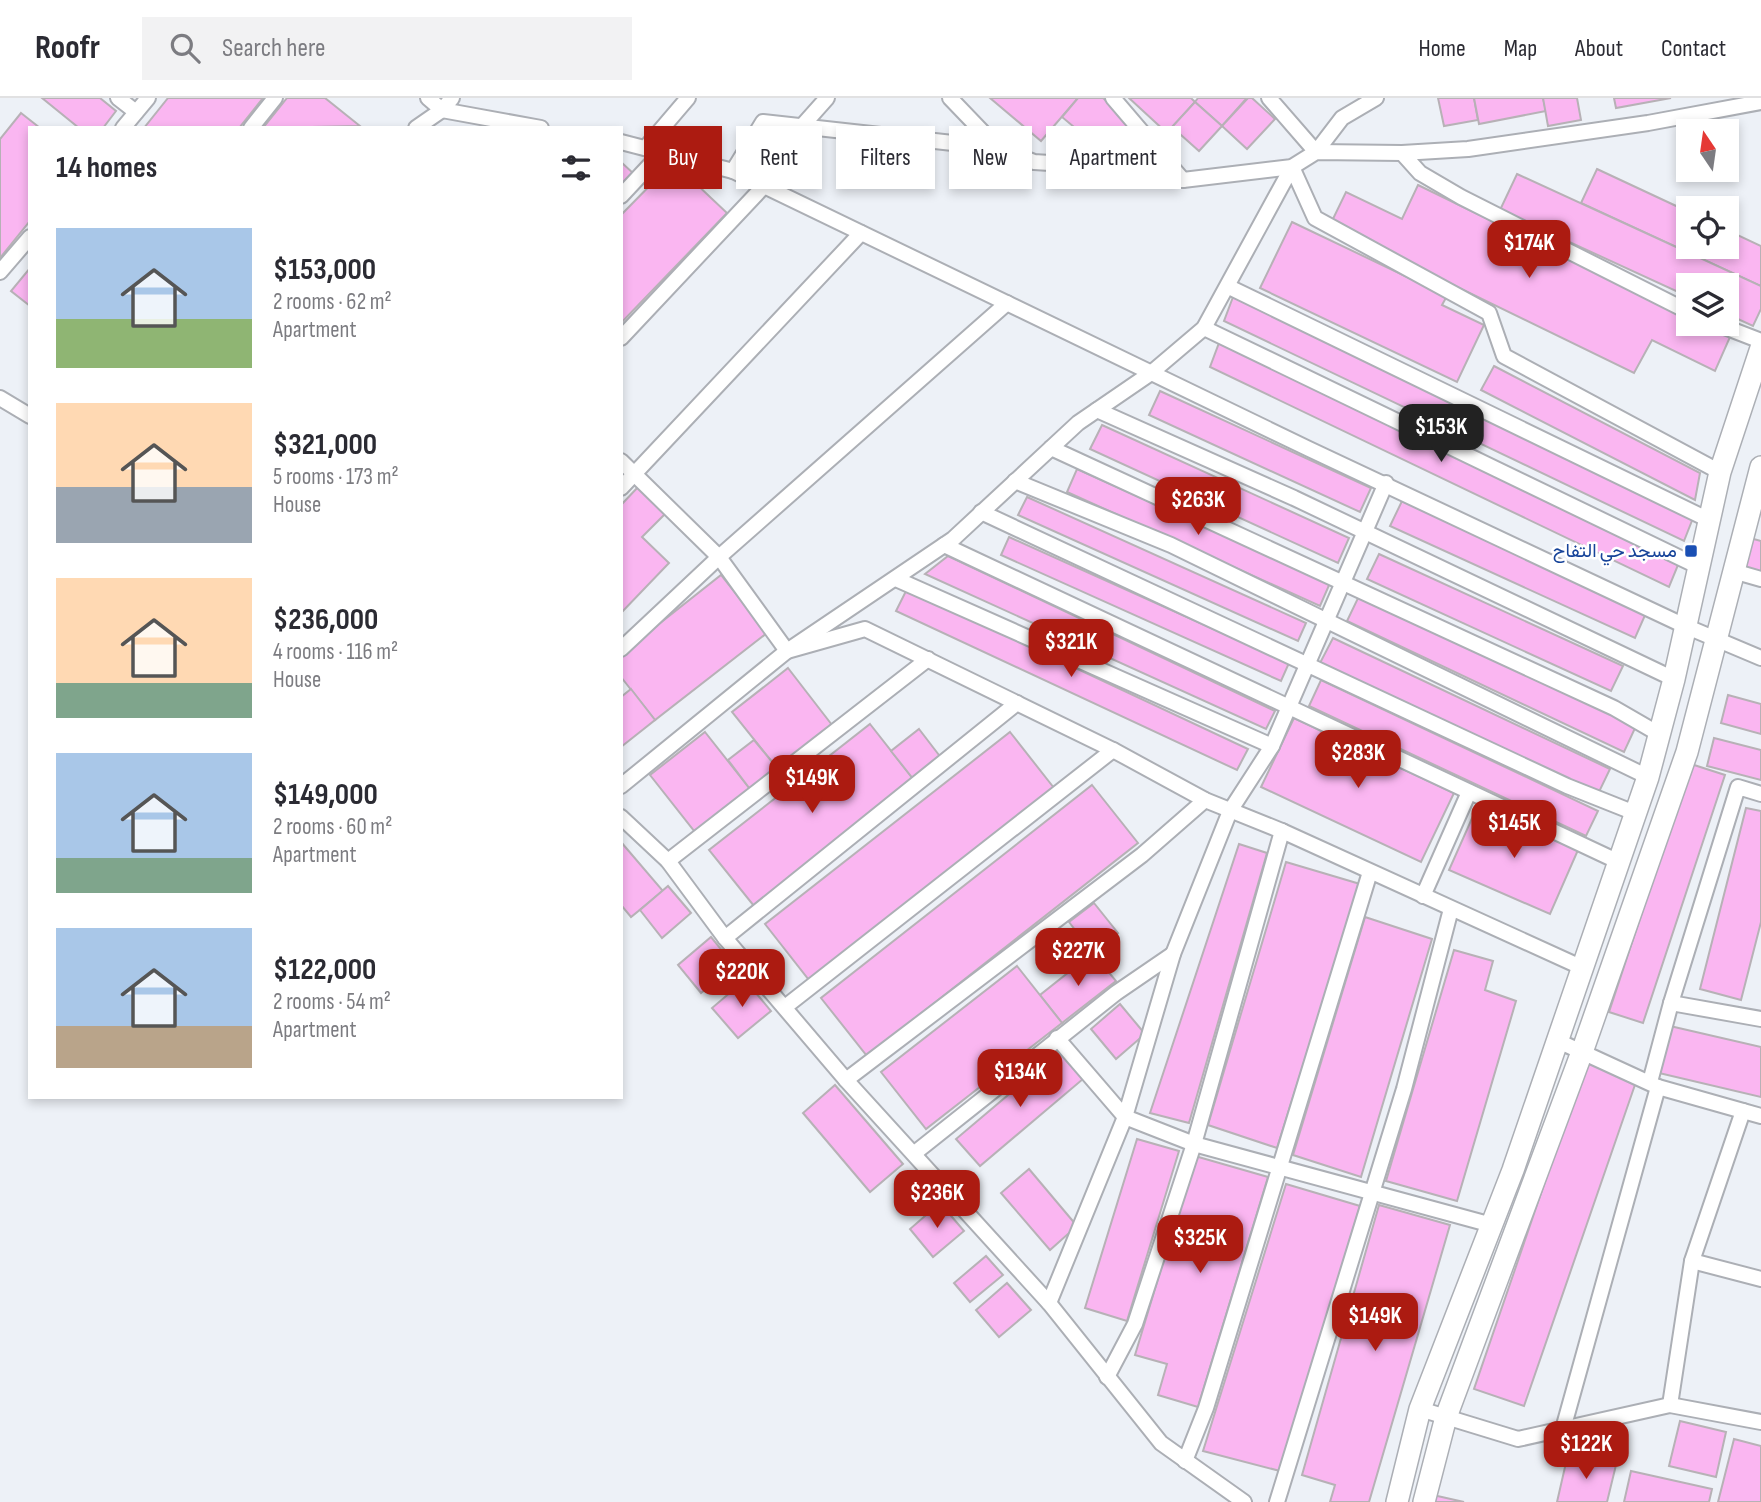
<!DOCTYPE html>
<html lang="en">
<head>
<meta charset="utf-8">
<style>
  :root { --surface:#fff; --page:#f2f2f3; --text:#2b2b33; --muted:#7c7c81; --line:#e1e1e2; --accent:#ac1b11 }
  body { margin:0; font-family:"Sofia Sans Condensed",Vazirmatn,sans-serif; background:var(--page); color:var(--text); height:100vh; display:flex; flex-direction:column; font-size:26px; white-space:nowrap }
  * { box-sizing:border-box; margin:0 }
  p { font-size:23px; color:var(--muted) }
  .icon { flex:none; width:38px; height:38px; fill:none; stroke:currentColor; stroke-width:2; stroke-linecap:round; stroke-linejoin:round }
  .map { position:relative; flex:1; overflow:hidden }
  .details { position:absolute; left:28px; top:28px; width:595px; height:973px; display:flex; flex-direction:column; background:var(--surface); border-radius:0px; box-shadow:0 4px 10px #0003 }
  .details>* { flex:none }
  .hud { position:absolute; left:644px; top:28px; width:665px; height:63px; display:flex; gap:14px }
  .needle { width:46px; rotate:347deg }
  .buttons { position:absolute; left:1676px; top:21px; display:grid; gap:14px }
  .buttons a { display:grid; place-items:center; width:63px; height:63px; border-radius:0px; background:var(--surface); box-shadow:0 4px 10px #0003; font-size:35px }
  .price { position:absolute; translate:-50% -60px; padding:0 16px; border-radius:14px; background:var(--accent); color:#fff; font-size:23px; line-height:46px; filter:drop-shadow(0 2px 4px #0008) }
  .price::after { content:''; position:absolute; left:50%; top:42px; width:21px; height:16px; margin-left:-10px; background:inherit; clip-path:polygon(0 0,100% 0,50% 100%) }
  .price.current { background:#222; color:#fff }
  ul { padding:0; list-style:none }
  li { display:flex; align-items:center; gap:21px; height:175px; padding:0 28px }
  li span { display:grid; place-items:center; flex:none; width:196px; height:140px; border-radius:0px; color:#555 }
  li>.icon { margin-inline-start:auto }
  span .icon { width:84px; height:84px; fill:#fffc; stroke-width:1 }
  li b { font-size:30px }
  h2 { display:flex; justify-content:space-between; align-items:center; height:84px; padding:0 28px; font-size:30px }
  .pill { padding:0 24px; border-radius:0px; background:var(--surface); box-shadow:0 4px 10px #0003; font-size:24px; line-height:63px }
  .pill.current { background:var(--accent); color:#fff }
  header { display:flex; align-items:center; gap:42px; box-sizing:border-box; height:98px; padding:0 35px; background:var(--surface); border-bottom:2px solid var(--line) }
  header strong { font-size:33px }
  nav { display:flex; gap:38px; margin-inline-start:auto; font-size:24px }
  .search { width:490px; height:63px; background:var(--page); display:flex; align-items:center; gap:18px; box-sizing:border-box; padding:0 24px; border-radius:0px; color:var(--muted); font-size:26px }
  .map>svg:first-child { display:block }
  .building { fill:#fab6f1; stroke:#b7b1b6; stroke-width:2 }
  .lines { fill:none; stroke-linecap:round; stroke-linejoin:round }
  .minor-casing { stroke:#acafb5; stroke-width:18 }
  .secondary-casing { stroke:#acafb5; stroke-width:24 }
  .minor { stroke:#fff; stroke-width:14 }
  .secondary { stroke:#fff; stroke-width:21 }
  .transit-dot { fill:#1a4fb4; stroke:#fff; stroke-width:2.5 }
  .labels { text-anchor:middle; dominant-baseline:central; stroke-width:5; stroke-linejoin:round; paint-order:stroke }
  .transit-label { font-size:19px; fill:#164399; stroke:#fff; text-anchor:end }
</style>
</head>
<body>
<header>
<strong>Roofr</strong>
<div class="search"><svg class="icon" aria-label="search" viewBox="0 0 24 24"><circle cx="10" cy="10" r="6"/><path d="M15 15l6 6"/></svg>Search here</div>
<nav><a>Home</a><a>Map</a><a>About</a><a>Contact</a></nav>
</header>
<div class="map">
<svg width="1761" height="1404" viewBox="0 0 1761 1404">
  <rect width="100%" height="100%" fill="#edf1f7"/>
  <g class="building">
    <polygon points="42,0 100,0 116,13 103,30 79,30"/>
    <polygon points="168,0 263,0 239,30 144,30"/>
    <polygon points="287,0 325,0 360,28 263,30"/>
    <polygon points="990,0 1078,0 1041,43"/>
    <polygon points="1078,0 1103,0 1131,24 1105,55 1062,19"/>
    <polygon points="1129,0 1191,0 1195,4 1167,35"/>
    <polygon points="1198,0 1245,0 1246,1 1222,28 1195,4"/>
    <polygon points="1252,0 1275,21 1247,51 1222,28 1248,0"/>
    <polygon points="1438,0 1474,0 1478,22 1444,28"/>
    <polygon points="1474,0 1543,0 1546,13 1479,26"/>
    <polygon points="1543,0 1577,0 1581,22 1548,28"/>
    <polygon points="1614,0 1671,0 1616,10"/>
    <polygon points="1195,4 1222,28 1199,53 1172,29"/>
    <polygon points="21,15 40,30 30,30 30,123 0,160 0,41"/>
    <polygon points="621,64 634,76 621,90"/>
    <polygon points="673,64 727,115 621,225 621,117"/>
    <polygon points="1597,71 1689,114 1689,149 1727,149 1727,132 1761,148 1761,188 1581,105"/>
    <polygon points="1517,76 1761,188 1761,211 1753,228 1727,216 1727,187 1689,187 1689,199 1500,112"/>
    <polygon points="1418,87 1689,219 1689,226 1702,226 1730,239 1715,273 1652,242 1634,275 1330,127 1346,94 1402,121"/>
    <polygon points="1292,124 1447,198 1442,207 1484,227 1457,284 1260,190"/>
    <polygon points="30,170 30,208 11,193"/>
    <polygon points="1233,199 1693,420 1684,443 1224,223"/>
    <polygon points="1219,245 1678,467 1669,489 1210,269"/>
    <polygon points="1494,268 1700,375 1695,402 1481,292"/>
    <polygon points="1160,293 1371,390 1360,414 1149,317"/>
    <polygon points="1102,327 1349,440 1338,465 1090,351"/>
    <polygon points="1077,371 1330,485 1320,508 1067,394"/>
    <polygon points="639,388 667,414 642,439 669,465 621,515 621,407"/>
    <polygon points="1027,399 1306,525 1298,543 1018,417"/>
    <polygon points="1402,403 1646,515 1635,540 1390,428"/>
    <polygon points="1009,439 1289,565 1281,583 1001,457"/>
    <polygon points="1750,440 1761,443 1761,474 1743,469"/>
    <polygon points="1379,456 1623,568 1611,593 1367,481"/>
    <polygon points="948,458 1275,613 1266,631 925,476"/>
    <polygon points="721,477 767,535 655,622 621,579 621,556"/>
    <polygon points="907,491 1248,651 1237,672 896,513"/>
    <polygon points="1359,498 1636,628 1624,654 1347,523"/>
    <polygon points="1333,540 1610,671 1598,696 1320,565"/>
    <polygon points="788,570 832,627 777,670 732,614"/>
    <polygon points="1321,582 1598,713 1586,738 1309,608"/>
    <polygon points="631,591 655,622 621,649 621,599"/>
    <polygon points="1728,597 1761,606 1761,636 1721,625"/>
    <polygon points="1294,620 1454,695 1421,764 1261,689"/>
    <polygon points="870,626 914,682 754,808 709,752"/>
    <polygon points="919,631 942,661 914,682 891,653"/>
    <polygon points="705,634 750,691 695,734 650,677"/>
    <polygon points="1010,634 1054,690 809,882 765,826"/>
    <polygon points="1714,640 1761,652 1761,682 1707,668"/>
    <polygon points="754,642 777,670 750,691 728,662"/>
    <polygon points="1691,666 1725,677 1643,925 1609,914"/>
    <polygon points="1092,687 1138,745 867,958 821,900"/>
    <polygon points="1477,709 1578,752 1550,816 1449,772"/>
    <polygon points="1746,710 1761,713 1761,824 1741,902 1700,891"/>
    <polygon points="621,744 663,793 631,819 621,807"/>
    <polygon points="1239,746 1267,755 1189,1025 1150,1015"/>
    <polygon points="1286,764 1360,786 1277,1050 1208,1027"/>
    <polygon points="668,788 691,815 662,840 640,812"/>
    <polygon points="1094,805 1118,835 1093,855 1069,824"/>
    <polygon points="1365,819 1432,841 1361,1079 1293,1057"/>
    <polygon points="711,839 734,867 701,895 678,867"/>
    <polygon points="1454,852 1493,863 1485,892 1516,903 1457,1103 1386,1083"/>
    <polygon points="1093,855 1116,883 1062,925 1040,897"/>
    <polygon points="1017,868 1062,925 926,1031 881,974"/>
    <polygon points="745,882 771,913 738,940 712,910"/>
    <polygon points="1120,906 1145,936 1116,961 1091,931"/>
    <polygon points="1670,928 1761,949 1761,999 1659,975"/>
    <polygon points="1059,954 1083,981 980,1068 956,1041"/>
    <polygon points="1586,964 1637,981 1524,1308 1474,1291"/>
    <polygon points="835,987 903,1066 870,1094 803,1015"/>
    <polygon points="1137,1041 1179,1053 1127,1223 1085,1210"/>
    <polygon points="1195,1058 1268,1079 1198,1309 1158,1297 1167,1266 1135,1257"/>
    <polygon points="1029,1071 1077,1128 1050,1152 1001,1095"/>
    <polygon points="1286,1086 1360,1108 1280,1373 1203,1353"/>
    <polygon points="940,1105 964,1133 933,1159 910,1131"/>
    <polygon points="1379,1107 1450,1127 1369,1404 1330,1404 1335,1387 1302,1377"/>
    <polygon points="986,1158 1003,1177 970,1204 954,1185"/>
    <polygon points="1007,1185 1031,1212 999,1239 976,1212"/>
    <polygon points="1680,1323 1726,1334 1716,1379 1669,1368"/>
    <polygon points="1734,1341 1761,1348 1761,1404 1718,1404"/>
    <polygon points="1568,1356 1616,1367 1607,1404 1557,1404"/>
    <polygon points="1631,1373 1712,1391 1709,1404 1624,1404"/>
    <polygon points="1433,1397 1464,1404 1431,1404"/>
  </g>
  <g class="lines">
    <defs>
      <g id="minor">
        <polyline points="118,0 136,14"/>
        <polyline points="428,0 442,12 541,30"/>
        <polyline points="950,0 998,50"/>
        <polyline points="1113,0 1183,82"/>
        <polyline points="1269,0 1316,54 1342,20 1376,0"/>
        <polyline points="803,27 827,0"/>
        <polyline points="123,30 148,0"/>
        <polyline points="251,30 275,0"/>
        <polyline points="416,30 442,12 452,0"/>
        <polyline points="621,44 733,73 1309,351 1685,528 1761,560"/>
        <polyline points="647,48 688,0"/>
        <polyline points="1402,55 1420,75 1461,99 1689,214"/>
        <polyline points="733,73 763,24 998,50 1034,64 1097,68 1183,82 1292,69 1316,54 1402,55 1468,51 1648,25 1761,4"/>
        <polyline points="621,98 663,53"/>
        <polyline points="0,174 30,139"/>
        <polyline points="1229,189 1707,421"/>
        <polyline points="1717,226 1761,243"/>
        <polyline points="1204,230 1697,468"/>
        <polyline points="621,240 764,88"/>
        <polyline points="0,300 30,318"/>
        <polyline points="1097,312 1294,400 1674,581"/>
        <polyline points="1051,350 1614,610 1659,636"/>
        <polyline points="621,363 719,459 787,553 865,531 1113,652 1205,702 1282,733 1583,870"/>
        <polyline points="1015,383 1171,447 1648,679"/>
        <polyline points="621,390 861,135"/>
        <polyline points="981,414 1567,688 1635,715"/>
        <polyline points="944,447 1619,764"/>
        <polyline points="1733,473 1761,481"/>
        <polyline points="896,481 1272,648"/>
        <polyline points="621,551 719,459 1007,205"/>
        <polyline points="621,688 787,553 953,441 1078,325 1151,275 1204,230 1292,69 1315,120 1489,215 1504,258 1720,374"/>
        <polyline points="1761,696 1738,689 1671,905 1761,921"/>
        <polyline points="621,719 668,763 725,840 846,982 1049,1205 1161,1345 1244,1404"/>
        <polyline points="668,763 928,561"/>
        <polyline points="1423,798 1469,694"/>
        <polyline points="725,840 1017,605"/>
        <polyline points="785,909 1113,652"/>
        <polyline points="1057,940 1125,1019 1194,1046 1492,1127"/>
        <polyline points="1558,943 1658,989 1563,1331"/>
        <polyline points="846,982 1142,757 1205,702"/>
        <polyline points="1650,984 1671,905"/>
        <polyline points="1658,989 1743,1013 1692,1163"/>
        <polyline points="1743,1013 1761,1018"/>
        <polyline points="916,1054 1116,895 1173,856"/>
        <polyline points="1049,1205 1125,1019 1173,856 1230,713 1272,648 1386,385"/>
        <polyline points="1107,1279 1135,1226 1194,1046 1282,733"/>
        <polyline points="1670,1307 1692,1163 1761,1181"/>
        <polyline points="1420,1311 1518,1341 1670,1307 1761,1324"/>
        <polyline points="1185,1363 1206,1310 1370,774"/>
        <polyline points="1277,1404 1404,991 1451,811"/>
      </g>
      <g id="secondary">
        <polyline points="1397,1404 1420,1311 1513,1072 1648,679 1674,581 1720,374 1761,250"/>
        <polyline points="1424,1404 1446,1319 1582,954 1687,654 1761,369"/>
      </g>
    </defs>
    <use href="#minor" class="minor-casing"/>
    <use href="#secondary" class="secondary-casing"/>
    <use href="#minor" class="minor"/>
    <use href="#secondary" class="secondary"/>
  </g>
  <rect class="transit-dot" x="1684" y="446" width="14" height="14" rx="3.5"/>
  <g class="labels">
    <g class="transit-label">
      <text x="1677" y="453">مسجد حي التفاح</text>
    </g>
  </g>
</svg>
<div class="buttons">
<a><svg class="needle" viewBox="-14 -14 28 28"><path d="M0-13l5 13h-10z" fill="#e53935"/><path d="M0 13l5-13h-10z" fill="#7c7c81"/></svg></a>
<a><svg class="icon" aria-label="locate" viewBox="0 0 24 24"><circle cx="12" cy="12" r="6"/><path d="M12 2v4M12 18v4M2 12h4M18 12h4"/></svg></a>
<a><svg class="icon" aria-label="layers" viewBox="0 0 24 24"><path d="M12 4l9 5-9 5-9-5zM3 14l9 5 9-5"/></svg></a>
</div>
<b class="price" style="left:1529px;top:182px">$174K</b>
<b class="price current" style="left:1441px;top:366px">$153K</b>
<b class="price" style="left:1198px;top:439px">$263K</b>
<b class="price" style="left:1071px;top:581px">$321K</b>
<b class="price" style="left:1358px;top:692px">$283K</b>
<b class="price" style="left:812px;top:717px">$149K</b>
<b class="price" style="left:1514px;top:762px">$145K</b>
<b class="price" style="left:1078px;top:890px">$227K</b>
<b class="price" style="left:742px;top:911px">$220K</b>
<b class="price" style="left:1020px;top:1011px">$134K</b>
<b class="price" style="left:937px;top:1132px">$236K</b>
<b class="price" style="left:1200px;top:1177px">$325K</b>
<b class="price" style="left:1375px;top:1255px">$149K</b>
<b class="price" style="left:1586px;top:1383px">$122K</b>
<div class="hud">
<a class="pill current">Buy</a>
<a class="pill">Rent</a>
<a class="pill">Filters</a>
<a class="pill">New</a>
<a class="pill">Apartment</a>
</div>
<section class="details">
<h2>14 homes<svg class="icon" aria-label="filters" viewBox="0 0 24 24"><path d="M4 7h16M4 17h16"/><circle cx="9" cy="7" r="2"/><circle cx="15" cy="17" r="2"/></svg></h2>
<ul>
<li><span style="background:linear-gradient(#a9c7e8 65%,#8fb573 0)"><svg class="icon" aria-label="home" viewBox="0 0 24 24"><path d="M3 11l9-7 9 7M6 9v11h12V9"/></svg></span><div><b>$153,000</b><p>2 rooms · 62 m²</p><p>Apartment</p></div></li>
<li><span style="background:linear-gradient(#ffd9b3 60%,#9aa5b1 0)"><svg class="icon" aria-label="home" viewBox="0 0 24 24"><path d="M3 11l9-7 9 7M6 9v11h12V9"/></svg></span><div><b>$321,000</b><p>5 rooms · 173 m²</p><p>House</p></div></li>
<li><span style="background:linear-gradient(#ffd9b3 75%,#7fa58c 0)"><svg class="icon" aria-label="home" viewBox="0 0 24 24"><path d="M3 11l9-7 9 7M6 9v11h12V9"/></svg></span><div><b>$236,000</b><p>4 rooms · 116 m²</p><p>House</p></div></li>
<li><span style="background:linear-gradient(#a9c7e8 75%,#7fa58c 0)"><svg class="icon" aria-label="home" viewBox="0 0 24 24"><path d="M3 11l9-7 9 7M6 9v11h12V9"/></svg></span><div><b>$149,000</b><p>2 rooms · 60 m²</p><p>Apartment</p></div></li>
<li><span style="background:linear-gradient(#a9c7e8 70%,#b9a48a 0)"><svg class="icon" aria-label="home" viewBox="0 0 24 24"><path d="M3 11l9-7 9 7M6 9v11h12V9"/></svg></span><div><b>$122,000</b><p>2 rooms · 54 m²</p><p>Apartment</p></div></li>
</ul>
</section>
</div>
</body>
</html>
